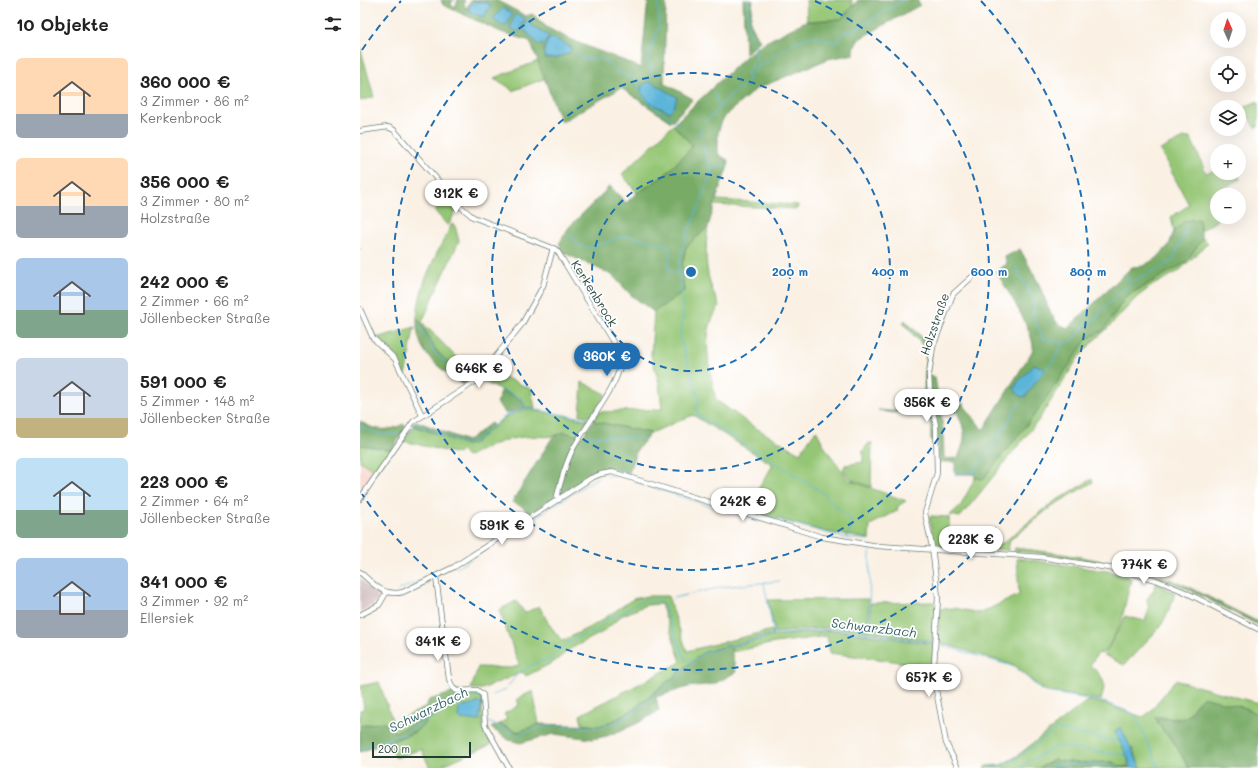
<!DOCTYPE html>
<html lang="de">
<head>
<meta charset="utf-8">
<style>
  :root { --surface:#fff; --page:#f2f2f2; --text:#222; --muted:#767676; --accent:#1f6fb2 }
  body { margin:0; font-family:Mali,sans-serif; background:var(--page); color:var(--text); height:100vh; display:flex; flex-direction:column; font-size:15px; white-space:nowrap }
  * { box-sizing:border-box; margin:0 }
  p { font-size:13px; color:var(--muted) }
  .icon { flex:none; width:22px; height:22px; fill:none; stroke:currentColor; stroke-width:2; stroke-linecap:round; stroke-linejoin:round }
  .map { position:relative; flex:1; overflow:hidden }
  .sheet { display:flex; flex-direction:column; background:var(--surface); width:360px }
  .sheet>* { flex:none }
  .needle { width:26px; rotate:357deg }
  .buttons { position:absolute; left:850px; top:12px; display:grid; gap:8px }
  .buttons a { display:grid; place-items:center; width:36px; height:36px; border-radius:50%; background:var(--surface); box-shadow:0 4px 16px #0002; font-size:20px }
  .scale { position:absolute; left:12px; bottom:10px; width:99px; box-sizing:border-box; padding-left:4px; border:2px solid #1f3d34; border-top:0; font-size:11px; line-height:14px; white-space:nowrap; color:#1f3d34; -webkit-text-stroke:3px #fff; paint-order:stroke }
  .price { position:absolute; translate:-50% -34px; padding:0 9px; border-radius:14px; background:#fff; color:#222; font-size:13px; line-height:26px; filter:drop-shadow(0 1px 2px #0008) }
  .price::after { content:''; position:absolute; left:50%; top:24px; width:12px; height:9px; margin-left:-6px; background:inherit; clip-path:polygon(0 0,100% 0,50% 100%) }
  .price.on { background:var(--accent); color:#fff }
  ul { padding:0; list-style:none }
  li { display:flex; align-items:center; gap:12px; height:100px; padding:0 16px }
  li span { display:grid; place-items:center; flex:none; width:112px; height:80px; border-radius:6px; color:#555 }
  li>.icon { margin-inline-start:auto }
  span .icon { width:48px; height:48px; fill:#fffc; stroke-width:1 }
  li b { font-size:17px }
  h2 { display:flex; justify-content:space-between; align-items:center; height:48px; padding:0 16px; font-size:17px }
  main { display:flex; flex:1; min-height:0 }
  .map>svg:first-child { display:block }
  .built { fill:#f7d1c7 }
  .industrial { fill:#d2bfc0 }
  .green { fill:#95c675; stroke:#5a8254 }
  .forest { fill:#78ab66; stroke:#4c744d; fill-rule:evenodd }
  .water { fill:#5bb5d9; stroke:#3d7986 }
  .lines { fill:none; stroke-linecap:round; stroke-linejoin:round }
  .stream { stroke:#5bb5d9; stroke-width:1 }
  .minor-casing { stroke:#6c7c71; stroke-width:6 }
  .minor { stroke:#fff; stroke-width:4.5 }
  .ring { fill:none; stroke:#1f6fb2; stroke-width:2; stroke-dasharray:7 5 }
  .labels { text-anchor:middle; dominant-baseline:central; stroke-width:3.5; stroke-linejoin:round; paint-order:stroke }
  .street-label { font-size:12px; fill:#1f3d34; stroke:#fff }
  .water-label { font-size:13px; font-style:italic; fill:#316166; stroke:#fff }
  .centre { fill:#1f6fb2; stroke:#fff; stroke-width:2 }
  .ring-label { font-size:12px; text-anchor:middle; font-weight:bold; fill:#1f6fb2; stroke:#fff; stroke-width:3.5; stroke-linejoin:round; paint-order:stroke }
</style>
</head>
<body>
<main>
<section class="sheet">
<h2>10 Objekte<svg class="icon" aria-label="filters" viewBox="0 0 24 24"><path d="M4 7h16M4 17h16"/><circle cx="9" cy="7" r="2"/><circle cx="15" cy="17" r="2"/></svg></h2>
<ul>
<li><span style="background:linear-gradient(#ffd9b3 70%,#9aa5b1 0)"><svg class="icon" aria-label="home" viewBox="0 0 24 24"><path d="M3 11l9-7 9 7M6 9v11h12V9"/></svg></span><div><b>360 000 €</b><p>3 Zimmer · 86 m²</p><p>Kerkenbrock</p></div></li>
<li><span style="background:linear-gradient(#ffd9b3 60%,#9aa5b1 0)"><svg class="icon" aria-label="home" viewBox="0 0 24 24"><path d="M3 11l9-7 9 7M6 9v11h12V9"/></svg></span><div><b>356 000 €</b><p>3 Zimmer · 80 m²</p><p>Holzstraße</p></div></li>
<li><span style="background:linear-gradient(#a9c7e8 65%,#7fa58c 0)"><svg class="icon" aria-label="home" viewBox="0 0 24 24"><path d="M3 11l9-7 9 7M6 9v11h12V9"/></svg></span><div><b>242 000 €</b><p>2 Zimmer · 66 m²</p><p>Jöllenbecker Straße</p></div></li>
<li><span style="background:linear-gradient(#c9d6e8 75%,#c2b280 0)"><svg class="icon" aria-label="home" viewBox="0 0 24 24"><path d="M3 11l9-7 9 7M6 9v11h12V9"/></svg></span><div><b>591 000 €</b><p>5 Zimmer · 148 m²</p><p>Jöllenbecker Straße</p></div></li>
<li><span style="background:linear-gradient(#bfe0f5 65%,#7fa58c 0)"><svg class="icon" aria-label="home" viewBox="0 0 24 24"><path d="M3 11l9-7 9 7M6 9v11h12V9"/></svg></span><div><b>223 000 €</b><p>2 Zimmer · 64 m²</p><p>Jöllenbecker Straße</p></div></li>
<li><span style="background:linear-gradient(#a9c7e8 65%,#9aa5b1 0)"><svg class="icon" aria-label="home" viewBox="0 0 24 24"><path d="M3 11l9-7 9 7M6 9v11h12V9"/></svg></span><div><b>341 000 €</b><p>3 Zimmer · 92 m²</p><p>Ellersiek</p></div></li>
</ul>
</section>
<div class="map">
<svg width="898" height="768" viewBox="0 0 898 768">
  <rect width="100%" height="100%" fill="#fff"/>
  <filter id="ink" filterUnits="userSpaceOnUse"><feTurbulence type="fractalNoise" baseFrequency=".025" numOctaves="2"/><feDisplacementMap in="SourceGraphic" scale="8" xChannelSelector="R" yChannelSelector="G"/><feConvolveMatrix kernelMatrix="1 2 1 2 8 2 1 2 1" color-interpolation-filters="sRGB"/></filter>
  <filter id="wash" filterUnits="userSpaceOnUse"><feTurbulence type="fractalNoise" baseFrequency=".012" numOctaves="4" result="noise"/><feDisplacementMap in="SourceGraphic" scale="16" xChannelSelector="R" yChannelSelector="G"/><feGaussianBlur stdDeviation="0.9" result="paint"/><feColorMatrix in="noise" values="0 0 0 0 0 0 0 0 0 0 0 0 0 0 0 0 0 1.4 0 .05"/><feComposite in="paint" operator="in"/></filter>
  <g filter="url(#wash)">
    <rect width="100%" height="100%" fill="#faf0e3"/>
    <polygon class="built" points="0,461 16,472 0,496"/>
    <polygon class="industrial" points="0,578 18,597 17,601 12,606 0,612"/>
    <g class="green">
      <polygon points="446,0 492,0 492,7 481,19 447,21"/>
      <polygon points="0,46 14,97 0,101"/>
      <polygon points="178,61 186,78 152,91 147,86 134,78"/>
      <polygon points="898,101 898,127 894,127 884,107"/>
      <polygon points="313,125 332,145 331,148 304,176 277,193 262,174"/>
      <polygon points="824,138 831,138 846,173 857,170 857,173 878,173 880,179 847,197 859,219 841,231 839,220 824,221 814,231 811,217 829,205 800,150"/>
      <polygon points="89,195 98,207 88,226 74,210"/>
      <polygon points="356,200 438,205 437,209 354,205"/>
      <path d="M92 224 95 226 99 241 62 322 96 357 120 372 117 376C102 371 87 364 77 351 69 341 66 329 57 318 59 284 76 255 92 224Z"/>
      <path d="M348 227C345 248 345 269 352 289 354 296 358 300 359 307 339 334 350 370 356 400L394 427 440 453 456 430 466 449 489 480 546 501 538 506 537 511 510 525 509 539 462 531 385 510 413 465 333 415 291 433 233 421 239 412 302 409 299 383 291 355 294 312 324 291 322 267 326 247Z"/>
      <polygon points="841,236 848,243 819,271 793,285 777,297 745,331 733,341 718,358 678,421 611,504 600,517 590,515 601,505 615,478 623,479 697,383 727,339 751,320 766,296 786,286 842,240"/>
      <polygon points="55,327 54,329 45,377 36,359 16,338"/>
      <polygon points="126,373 144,377 171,389 175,408 166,407 162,399 122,381"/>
      <polygon points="222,382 246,394 231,417 220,415"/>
      <path d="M166 409 228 420 217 436 204 432C187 440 182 435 165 437 145 438 125 448 107 457L101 451 98 454 43 441 55 426 104 444H113L145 417Z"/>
      <polygon points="509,443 512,443 511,487 492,480 483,470 485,465 503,462 503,451"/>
      <polygon points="0,445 32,450 16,472 0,461"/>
      <polygon points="732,479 733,482 692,506 650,540 648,550 603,548 604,545 637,545 643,543 692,503"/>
      <polygon points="571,516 589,517 589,547 579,546 574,541 569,518"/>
      <path d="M655 548C716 555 770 563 827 586L826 588C770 565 713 557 654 551Z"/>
      <path d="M657 558 747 571 767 576 771 579 761 623 746 651 741 654 738 653 730 665C744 678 747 681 741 700L686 691 681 689 656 666 578 642 580 609 594 608 620 613 659 595Z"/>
      <polygon points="796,583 815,593 810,608 801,626 764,665 744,655 762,624 765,616 785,621 789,609 787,599 793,591"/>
      <polygon points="287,596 308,596 327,651 412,630 413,634 344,652 274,709 257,719 239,726 222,724 220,715 321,662 301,604 286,605 261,616 243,632 210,649 194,662 166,676 163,672 122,689 111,689 118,667 152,668 159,665 139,610 156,601 165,613 179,606 189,624 202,641 236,624 273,599"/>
      <polygon points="508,599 508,632 474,627 415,633 408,600"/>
      <polygon points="573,602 576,605 574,642 510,632 510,603"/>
      <polygon points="474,630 574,644 572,666 470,653 467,636 415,643 372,652 371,647 414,636"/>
      <path d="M815 680 898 703V715L886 708 835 705 827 717C815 720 807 717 795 717L803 731 812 739 829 768H781L772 747 768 758V766L763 768 752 762 717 763 694 760 679 768H624L625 766 641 765 657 756 728 700 745 704 783 717 790 712Z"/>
      <polygon points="19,682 33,722 60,710 64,719 35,732 23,722 0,726 0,710 4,709 1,686"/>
      <polygon points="173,691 179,724 159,732 139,724 147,719 144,714 159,705 157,699"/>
      <polygon points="108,692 119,693 122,696 123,725 131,743 130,745 75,768 70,768 61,749 36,758 28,743 55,732 65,723 65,721 96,699 107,694"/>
    </g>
    <g class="forest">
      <path d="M81 0H95L92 1 91 6 95 7 98 0H97H105L104 3 106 9 111 0H136L166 16 172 14C178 18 182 24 188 28 218 45 250 54 281 68L288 0H306L304 83 333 99 311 122 261 88 201 122 170 41 141 32 83 5ZM115 1H124L131 6 124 17 110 12 109 7ZM143 8 152 13 147 25 134 18ZM170 20 172 26 188 36 185 43 166 33ZM188 39 209 53 196 58H185L183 51Z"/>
      <polygon points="383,0 393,0 390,22 400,41 385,54"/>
      <polygon points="498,0 557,0 560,5 499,39 494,48 494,54 468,59 396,89 369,112 362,121 358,133 358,154 369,161 368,166 358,194 348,227 326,247 322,267 324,291 294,312 271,295 252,275 198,250 201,245 199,244 209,227 250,186 266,203 277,193 304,176 331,148 332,145 313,125 385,57 402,44 444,22 481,19"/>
      <path d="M839 219 842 240 825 263 766 296 744 330 727 339 673 417 623 479 615 478 614 474H595V462H579L578 441 571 440 570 410 532 413 518 410 532 411 567 407 564 392 566 349 543 323 545 320 571 346 568 376 575 377 583 428 584 459 598 458C608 432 605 432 595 407L603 404 623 430 673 350C675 332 646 289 636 271L647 264 645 257 660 249 678 282 691 314 698 324 708 328 772 267 783 266 797 258 809 245 814 231 824 221Z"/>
      <path d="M57 318C66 329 69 341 77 351 87 364 102 371 117 376L105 386C79 367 55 355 57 318Z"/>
      <polygon points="141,391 161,399 166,407 146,414 137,403"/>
      <path d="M0 421C14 431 29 432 43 424L46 426 32 450 0 445Z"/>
      <polygon points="56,421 107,441 131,423 134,426 115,442 107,445 52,425"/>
      <polygon points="233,421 291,433 276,451 269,473 253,469 235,472 169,514 163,507 152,502 192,438 204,432 222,437"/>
      <polygon points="827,586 898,622 898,625 826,588"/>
      <polygon points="370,645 376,672 354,684 328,687 296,697 299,711 276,724 247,736 232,739 194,734 160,743 149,740 131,728 139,724 158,732 179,724 239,726 257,719 274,709 344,652"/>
      <polygon points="95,692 108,692 107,694 96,699 65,721 66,723 55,732 0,752 0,726 23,722 35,732 64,719 60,710 66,706 69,700"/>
      <path d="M842 697 886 708 898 715V768H829L812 739 803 731 795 717C804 717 819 723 827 717 831 715 838 701 842 697Z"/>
      <polygon points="694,760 717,763 752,762 762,767 768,766 770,768 679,768"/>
    </g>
    <g class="water">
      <polygon points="115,1 131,4 124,17 110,12 109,7"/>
      <polygon points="143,8 152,13 147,25 143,26 134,20 135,16"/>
      <polygon points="155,14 165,18 159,32 150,29"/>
      <path d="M168 20H170L172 26 189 36 185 43 182 45 177 44C174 36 167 35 163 28Z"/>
      <path d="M192 37 212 48 209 53 196 58H185C182 51 186 41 192 37Z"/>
      <polygon points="287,82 293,83 317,97 314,107 309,112 290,103 281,92 282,86"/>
      <polygon points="675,364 685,369 665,397 660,396 654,389 658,382"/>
      <polygon points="122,702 119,721 100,719 98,716 99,708"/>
      <polygon points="759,728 761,728 781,768 770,768 768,758 755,732"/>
    </g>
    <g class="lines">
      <g class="stream">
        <polyline points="217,54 223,59 242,59 258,72 278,81 280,92 290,104 319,124"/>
        <path d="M399 66C409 64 416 53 424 48 432 43 442 39 450 37 461 34 467 43 477 42L484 32 498 28 544 0"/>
        <polyline points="291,76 292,66 287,61 299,26 298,0"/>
        <polyline points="388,80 387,74 393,63"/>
        <polyline points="354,93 359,106"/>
        <polyline points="346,122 346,120 352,116 371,95 383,86 399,66 396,57 394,43 388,28 389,0"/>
        <polyline points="339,137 338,134 343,127"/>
        <polyline points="342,144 350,168"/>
        <polyline points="208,235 212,237 217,244 230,248 261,237 269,236 307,245 310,251 308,269 311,272 320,273 323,320 320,338 338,396 339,403 336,408 338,415 462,492 494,524 486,538 510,540"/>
        <polyline points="0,249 1,249"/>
        <polyline points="656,267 660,276 674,298 673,315 683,339 703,343 694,360 678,378"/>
        <path d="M319 272C317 247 342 205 348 180L351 178 350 168 367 165"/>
        <polyline points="766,276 770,282"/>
        <polyline points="58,325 71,341 72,350 109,380 113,378"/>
        <path d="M703 343C717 343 718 332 725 324 728 322 734 320 738 318L740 311 773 281 813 261 826 230"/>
        <polyline points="140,390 162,399 166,407"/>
        <polyline points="0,426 16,433 41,435"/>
        <polyline points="47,435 55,424 102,443 113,443 145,416 166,408 229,419"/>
        <polyline points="224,436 283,438"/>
        <polyline points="613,472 619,472"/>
        <polyline points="231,475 247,469 269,473"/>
        <polyline points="247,475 256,476"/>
        <polyline points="596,475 596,472 613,472 633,447 660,401"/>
        <polyline points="276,482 399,522"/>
        <polyline points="384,510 485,538"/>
        <polyline points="134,544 238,477"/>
        <polyline points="97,568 131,546"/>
        <polyline points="0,575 20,593"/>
        <polyline points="404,583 414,635"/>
        <polyline points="38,590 58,582"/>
        <polyline points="32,597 44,594 69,582"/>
        <polyline points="313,598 362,587 420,581"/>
        <polyline points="509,633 510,550"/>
        <polyline points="577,644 655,667 681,690 686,692 744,702 775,714 799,768"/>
        <path d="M133 695 145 690 159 672 180 661 189 660C200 645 219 635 236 632L247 619C253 619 271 607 277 603 283 600 295 601 302 600L324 658 333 662 344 653 414 635 474 629 574 643"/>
        <path d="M128 722 157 735C179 726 194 726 217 727 224 727 232 728 238 727 269 723 311 683 333 662"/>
        <path d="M0 748 46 734 49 730C72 718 94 704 118 696L121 697"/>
        <path d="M631 767C650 768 681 741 696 729L760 742"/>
        <polyline points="658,768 696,746 766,755"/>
        <polyline points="690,768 697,764 752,765 760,768"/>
      </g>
    </g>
  </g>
  <g filter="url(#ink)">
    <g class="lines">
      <defs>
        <g id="minor">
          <path d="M0 131 28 127 34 130 101 207 113 217 195 249 198 252 261 355C265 378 225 426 214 447 206 462 201 480 197 496L199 500"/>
          <polyline points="0,309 13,338 35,359 62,415"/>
          <polyline points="0,499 53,422 116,381 162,324 183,286 193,248"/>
          <path d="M0 572C13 584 24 597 43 592L94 567 231 478 241 474 252 472 462 537 518 546 681 557 761 570 796 580 825 592 898 629"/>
          <polyline points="76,577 89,679 93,688 97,691 117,690 123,695 125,725 149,768"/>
          <polyline points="0,615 19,605 26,593"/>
          <polyline points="598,768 586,743 576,690 574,666 578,597 572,547 565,513 577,473 576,426 570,397 569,374 573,347 593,294 613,276"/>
        </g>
      </defs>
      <use href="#minor" class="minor-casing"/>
      <use href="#minor" class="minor"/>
    </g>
  </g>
  <g class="ring">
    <circle cx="331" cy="272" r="99"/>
    <circle cx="331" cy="272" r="199"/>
    <path d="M455 1A298 298 0 1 1 207 1"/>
    <path d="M2 50A397 397 0 0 1 41 1M621 1A397 397 0 1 1 2 494"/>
  </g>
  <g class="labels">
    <g class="street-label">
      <text transform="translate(235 293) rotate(58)">Kerkenbrock</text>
      <text transform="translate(574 324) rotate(-71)">Holzstraße</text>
    </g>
    <g class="water-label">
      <text transform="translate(514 627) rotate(7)">Schwarzbach</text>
      <text transform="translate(68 709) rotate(-26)">Schwarzbach</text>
    </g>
  </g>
  <circle cx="331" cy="272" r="6" class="centre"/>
  <g class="ring-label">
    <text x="430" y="276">200 m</text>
    <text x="530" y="276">400 m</text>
    <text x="629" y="276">600 m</text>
    <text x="728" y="276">800 m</text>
  </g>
</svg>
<div class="buttons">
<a><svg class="needle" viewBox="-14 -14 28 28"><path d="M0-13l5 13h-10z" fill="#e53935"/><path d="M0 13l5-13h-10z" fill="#767676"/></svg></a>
<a><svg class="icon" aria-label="locate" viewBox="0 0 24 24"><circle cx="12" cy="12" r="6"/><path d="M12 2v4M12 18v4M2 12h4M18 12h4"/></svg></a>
<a><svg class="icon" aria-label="layers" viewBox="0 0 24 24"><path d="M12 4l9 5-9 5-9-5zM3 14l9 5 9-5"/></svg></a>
<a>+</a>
<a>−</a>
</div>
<div class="scale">200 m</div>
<b class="price" style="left:96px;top:214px">312K €</b>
<b class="price on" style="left:247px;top:377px">360K €</b>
<b class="price" style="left:119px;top:389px">646K €</b>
<b class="price" style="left:567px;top:423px">356K €</b>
<b class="price" style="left:383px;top:522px">242K €</b>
<b class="price" style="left:142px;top:546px">591K €</b>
<b class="price" style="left:611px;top:560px">223K €</b>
<b class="price" style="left:784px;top:585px">774K €</b>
<b class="price" style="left:78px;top:662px">341K €</b>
<b class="price" style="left:569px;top:698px">657K €</b>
</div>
</main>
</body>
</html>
